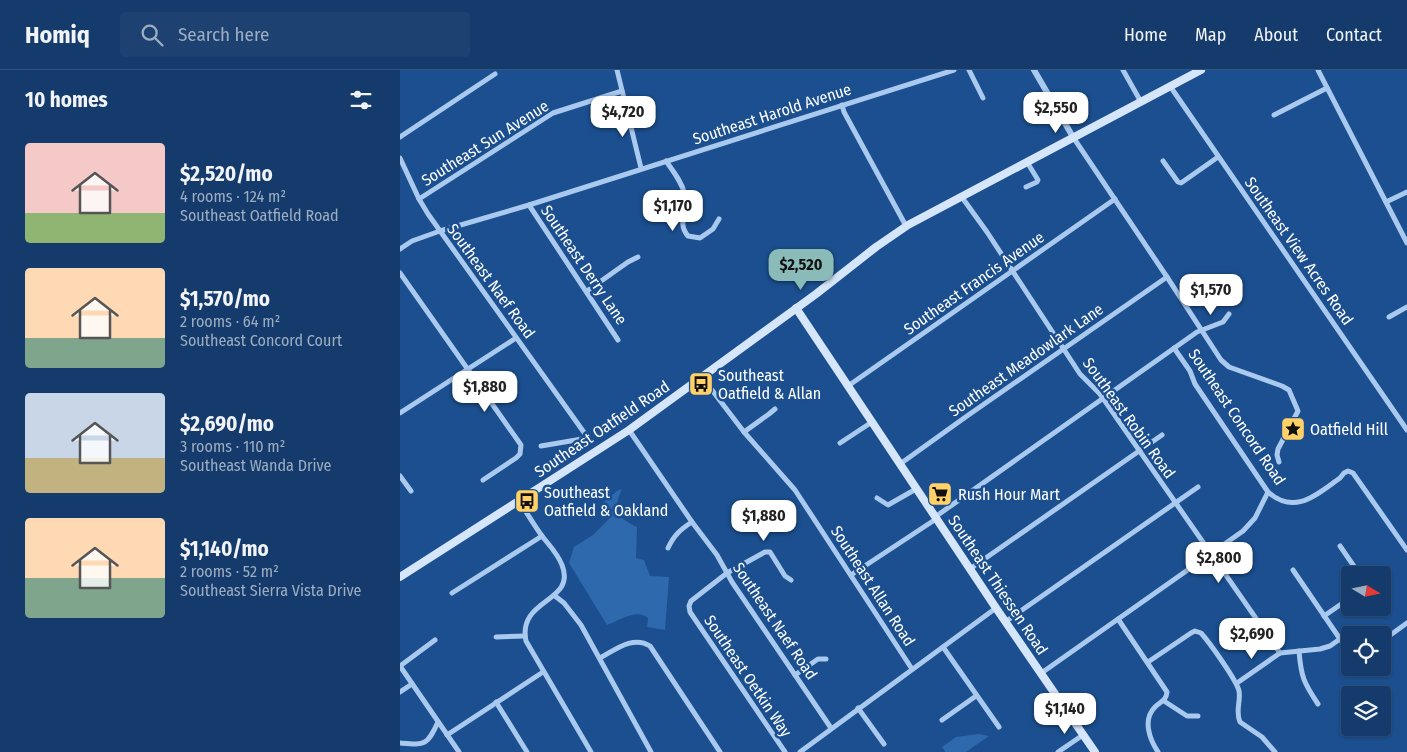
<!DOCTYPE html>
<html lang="en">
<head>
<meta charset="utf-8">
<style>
  :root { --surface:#143b6b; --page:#1d4271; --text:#f1f3f6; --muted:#9dadc1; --line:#33557e; --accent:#8bbbb9 }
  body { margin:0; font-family:"Fira Sans Condensed",sans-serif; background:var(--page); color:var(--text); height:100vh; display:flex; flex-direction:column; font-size:19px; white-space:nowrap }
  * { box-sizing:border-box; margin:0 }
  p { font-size:16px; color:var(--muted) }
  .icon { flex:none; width:28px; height:28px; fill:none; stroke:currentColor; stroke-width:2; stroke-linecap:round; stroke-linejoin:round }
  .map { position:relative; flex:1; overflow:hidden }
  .side { display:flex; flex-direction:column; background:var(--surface); width:400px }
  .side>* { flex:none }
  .needle { width:32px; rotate:100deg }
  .tools { position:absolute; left:941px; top:496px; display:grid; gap:10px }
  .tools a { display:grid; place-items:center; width:50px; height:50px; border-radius:5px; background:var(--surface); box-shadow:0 1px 4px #0004,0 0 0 1px var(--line); font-size:25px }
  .price { position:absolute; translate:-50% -42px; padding:0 11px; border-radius:10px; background:#fff; color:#222; font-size:16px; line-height:32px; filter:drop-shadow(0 1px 2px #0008) }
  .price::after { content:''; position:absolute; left:50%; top:30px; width:15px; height:11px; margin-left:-8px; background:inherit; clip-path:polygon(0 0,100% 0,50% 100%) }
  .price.current { background:var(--accent); color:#111 }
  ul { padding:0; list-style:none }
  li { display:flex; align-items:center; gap:15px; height:125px; padding:0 25px }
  li span { display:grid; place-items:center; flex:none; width:140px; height:100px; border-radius:5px; color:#555 }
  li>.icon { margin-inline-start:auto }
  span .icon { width:60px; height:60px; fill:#fffc; stroke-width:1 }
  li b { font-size:21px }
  h2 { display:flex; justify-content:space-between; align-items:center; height:60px; padding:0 25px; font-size:21px }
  header { display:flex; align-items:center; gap:30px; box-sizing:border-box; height:70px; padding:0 25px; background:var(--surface); border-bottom:1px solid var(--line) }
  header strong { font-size:24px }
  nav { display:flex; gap:28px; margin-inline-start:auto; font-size:18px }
  .search { width:350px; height:45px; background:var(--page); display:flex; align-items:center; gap:12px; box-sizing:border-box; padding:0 18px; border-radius:5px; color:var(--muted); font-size:19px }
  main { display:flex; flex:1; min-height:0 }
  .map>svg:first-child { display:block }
  .green { fill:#2e69ad }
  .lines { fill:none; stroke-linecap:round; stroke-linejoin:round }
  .minor { stroke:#a9c9ee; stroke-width:5 }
  .tertiary { stroke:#a9c9ee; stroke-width:6 }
  .secondary { stroke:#d6e6fa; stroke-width:8 }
  .labels { text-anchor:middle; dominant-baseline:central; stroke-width:5; stroke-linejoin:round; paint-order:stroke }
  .street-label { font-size:16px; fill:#fff; stroke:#1b4f8f }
  .poi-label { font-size:16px; fill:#fff; stroke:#1b4f8f; text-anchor:start }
</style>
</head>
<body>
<header>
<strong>Homiq</strong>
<div class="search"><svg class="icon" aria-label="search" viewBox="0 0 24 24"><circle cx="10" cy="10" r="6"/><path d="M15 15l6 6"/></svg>Search here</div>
<nav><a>Home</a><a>Map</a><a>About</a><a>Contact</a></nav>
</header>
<main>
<section class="side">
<h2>10 homes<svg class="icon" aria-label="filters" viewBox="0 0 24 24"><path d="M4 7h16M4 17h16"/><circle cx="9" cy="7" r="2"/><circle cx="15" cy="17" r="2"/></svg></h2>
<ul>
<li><span style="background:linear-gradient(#f6c9c9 70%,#8fb573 0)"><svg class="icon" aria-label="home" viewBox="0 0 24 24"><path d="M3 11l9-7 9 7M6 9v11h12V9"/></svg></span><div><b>$2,520/mo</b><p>4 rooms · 124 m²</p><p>Southeast Oatfield Road</p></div></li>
<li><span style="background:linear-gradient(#ffd9b3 70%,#7fa58c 0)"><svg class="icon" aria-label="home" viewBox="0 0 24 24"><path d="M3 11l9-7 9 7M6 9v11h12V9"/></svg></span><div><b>$1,570/mo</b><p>2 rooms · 64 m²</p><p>Southeast Concord Court</p></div></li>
<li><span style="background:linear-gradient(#c9d6e8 65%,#c2b280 0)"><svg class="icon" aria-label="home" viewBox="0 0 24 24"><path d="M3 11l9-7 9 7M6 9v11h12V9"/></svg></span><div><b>$2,690/mo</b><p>3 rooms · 110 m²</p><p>Southeast Wanda Drive</p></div></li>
<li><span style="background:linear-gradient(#ffd9b3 60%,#7fa58c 0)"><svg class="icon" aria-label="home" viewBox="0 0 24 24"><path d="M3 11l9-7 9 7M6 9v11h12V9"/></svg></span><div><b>$1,140/mo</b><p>2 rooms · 52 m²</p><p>Southeast Sierra Vista Drive</p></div></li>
</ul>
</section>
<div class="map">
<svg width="1007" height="682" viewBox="0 0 1007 682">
  <rect width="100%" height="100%" fill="#1b4f8f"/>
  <g class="green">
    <path d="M222 419C212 441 216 447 237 457L236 488 244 490 250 506 269 507 265 560 247 557 248 548C237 538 220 550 207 555L169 493 174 477 193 465 209 449 202 434 217 421Z"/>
    <polygon points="579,664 589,666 566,682 545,682 545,681 542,677 556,667"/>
  </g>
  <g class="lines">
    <g class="minor">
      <polyline points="217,0 241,98"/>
      <polyline points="569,0 583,28"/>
      <polyline points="723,0 741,32"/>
      <polyline points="918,0 1007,173"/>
      <polyline points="770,16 1007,360"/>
      <polyline points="442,35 444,42 506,156"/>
      <polyline points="874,45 927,18"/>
      <polyline points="0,67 95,4"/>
      <polyline points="673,67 767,207 821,290 829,297 882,316 889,320 898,341 878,379 877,385 879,392"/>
      <polyline points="0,88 19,129 28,144 188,368 141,376"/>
      <path d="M266 91C273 101 282 112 285 125 289 141 276 152 288 166L300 168 313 159 319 149"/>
      <polyline points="763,91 778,112 781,113 818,87"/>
      <polyline points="626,117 637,112 638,110 627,92"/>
      <polyline points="561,126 587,162 680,304 700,324 880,583"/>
      <polyline points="19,129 153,43 222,21"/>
      <polyline points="986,132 1007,122"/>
      <polyline points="129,135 218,270"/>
      <polyline points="0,179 12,171 40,161 129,135 554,0"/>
      <polyline points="0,203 121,375 120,384 116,388 83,410"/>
      <polyline points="187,221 228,192 238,187"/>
      <polyline points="989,247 1007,237"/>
      <path d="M774 278 790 301 795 314 868 422C895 446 917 424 940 408L944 403 948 401 953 403 1007 480"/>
      <polyline points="302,307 344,362 395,420 512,599"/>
      <polyline points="448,316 715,129"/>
      <polyline points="0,343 116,268"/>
      <polyline points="229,360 292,452 317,485 332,512 431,658"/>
      <polyline points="344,362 369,344 375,339"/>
      <polyline points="440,373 472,352"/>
      <polyline points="500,394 567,346 767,207"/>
      <polyline points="0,406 11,421"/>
      <polyline points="477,428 488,435 516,419"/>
      <path d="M119 431C127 443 134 455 142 466 149 475 158 484 162 495 177 533 117 528 126 571L191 682"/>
      <polyline points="535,447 797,262 823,252 829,244"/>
      <polyline points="940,476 960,505"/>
      <path d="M268 478C274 465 281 459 292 452"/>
      <polyline points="570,499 762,365"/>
      <polyline points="893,500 940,569"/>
      <polyline points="451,505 536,449"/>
      <polyline points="52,523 142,466"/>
      <polyline points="155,526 164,533 181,555 251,682"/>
      <polyline points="924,546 950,528"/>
      <path d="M718 549 767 622C766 631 761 631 755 637 742 650 750 670 758 682"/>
      <polyline points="605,552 798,417"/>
      <polyline points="96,567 125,566"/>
      <polyline points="982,571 1007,553"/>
      <polyline points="543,577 599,657"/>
      <path d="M899 581C901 607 904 613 918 634"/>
      <path d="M200 588C215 580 233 565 250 576L320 682"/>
      <path d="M748 592 791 563 795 561 801 563C810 573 837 611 839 621 841 632 835 641 840 652L862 667 875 682"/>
      <polyline points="0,596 59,682"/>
      <polyline points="0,596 35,570"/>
      <polyline points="640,604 843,461 855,448 868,422"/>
      <polyline points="395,605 418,589 426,589"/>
      <polyline points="837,613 880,583 920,579 930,576 940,569 950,583"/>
      <polyline points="0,622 12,614"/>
      <polyline points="764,631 787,646 798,646"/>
      <polyline points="96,632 127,682"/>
      <polyline points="458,638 484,674"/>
      <polyline points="542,650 576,626"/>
      <polyline points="47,665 143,602"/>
      <path d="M0 673C25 675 27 676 38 652"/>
      <polyline points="385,682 290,542 289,536 291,531 327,503 365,482 370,482 385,506 391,510"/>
      <polyline points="400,682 596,538"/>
      <polyline points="658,682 683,665"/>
    </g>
    <polyline class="tertiary" points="634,0 673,67"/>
    <g class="secondary">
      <polyline points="396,238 596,538 695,682"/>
      <polyline points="0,507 229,360 416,224 476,177 508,155 801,0"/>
    </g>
  </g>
  <defs>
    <symbol id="bus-square" viewBox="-11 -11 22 22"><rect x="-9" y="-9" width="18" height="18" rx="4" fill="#ffd166" stroke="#1b4f8f"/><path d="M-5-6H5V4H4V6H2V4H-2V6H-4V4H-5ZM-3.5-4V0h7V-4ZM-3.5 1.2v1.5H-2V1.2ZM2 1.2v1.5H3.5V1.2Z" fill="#111"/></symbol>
    <symbol id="sight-square" viewBox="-11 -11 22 22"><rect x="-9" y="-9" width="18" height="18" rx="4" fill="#ffd166" stroke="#1b4f8f"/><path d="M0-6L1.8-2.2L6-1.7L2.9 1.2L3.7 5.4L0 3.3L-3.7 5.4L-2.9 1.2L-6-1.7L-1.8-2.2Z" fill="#111"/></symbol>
    <symbol id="supermarket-square" viewBox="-11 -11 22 22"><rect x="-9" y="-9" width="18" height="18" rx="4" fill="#ffd166" stroke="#1b4f8f"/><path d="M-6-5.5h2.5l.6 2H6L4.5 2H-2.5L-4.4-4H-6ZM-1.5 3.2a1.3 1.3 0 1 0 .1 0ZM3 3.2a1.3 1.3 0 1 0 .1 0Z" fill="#111"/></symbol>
  </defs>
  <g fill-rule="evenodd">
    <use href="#bus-square" x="287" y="300" width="28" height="28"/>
    <use href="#sight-square" x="879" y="345" width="28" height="28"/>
    <use href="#supermarket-square" x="526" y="410" width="28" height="28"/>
    <use href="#bus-square" x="113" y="417" width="28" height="28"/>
  </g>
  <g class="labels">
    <g class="street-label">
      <text transform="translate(372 44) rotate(-18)">Southeast Harold Avenue</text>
      <text transform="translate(85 73) rotate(-32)">Southeast Sun Avenue</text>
      <text transform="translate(899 181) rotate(55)">Southeast View Acres Road</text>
      <text transform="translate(184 195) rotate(56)">Southeast Derry Lane</text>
      <text transform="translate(91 211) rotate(54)">Southeast Naef Road</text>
      <text transform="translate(574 213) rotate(-35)">Southeast Francis Avenue</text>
      <text transform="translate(626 290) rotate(-35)">Southeast Meadowlark Lane</text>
      <text transform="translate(837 347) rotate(56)">Southeast Concord Road</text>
      <text transform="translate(729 348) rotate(54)">Southeast Robin Road</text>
      <text transform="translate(202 359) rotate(-34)">Southeast Oatfield Road</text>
      <text transform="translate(598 515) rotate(56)">Southeast Thiessen Road</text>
      <text transform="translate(473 516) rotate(57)">Southeast Allan Road</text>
      <text transform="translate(375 551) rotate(56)">Southeast Naef Road</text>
      <text transform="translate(348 606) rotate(56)">Southeast Oetkin Way</text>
    </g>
    <g class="poi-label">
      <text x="318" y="305">Southeast<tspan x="318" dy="18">Oatfield &amp; Allan</tspan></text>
      <text x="910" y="359">Oatfield Hill</text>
      <text x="144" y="422">Southeast<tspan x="144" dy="18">Oatfield &amp; Oakland</tspan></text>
      <text x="558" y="424">Rush Hour Mart</text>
    </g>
  </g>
</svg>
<div class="tools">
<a><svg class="needle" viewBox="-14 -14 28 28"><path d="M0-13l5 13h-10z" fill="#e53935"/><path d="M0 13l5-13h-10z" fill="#9dadc1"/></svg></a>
<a><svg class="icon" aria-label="locate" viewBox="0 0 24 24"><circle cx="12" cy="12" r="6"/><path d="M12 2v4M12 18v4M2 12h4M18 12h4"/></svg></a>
<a><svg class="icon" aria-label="layers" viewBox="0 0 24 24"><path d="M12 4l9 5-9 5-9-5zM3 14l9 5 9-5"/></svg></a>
</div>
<b class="price" style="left:656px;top:64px">$2,550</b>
<b class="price" style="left:223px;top:68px">$4,720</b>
<b class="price" style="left:273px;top:162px">$1,170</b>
<b class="price current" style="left:401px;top:221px">$2,520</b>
<b class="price" style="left:811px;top:246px">$1,570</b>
<b class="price" style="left:85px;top:343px">$1,880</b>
<b class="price" style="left:364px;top:472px">$1,880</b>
<b class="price" style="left:819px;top:514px">$2,800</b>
<b class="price" style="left:852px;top:590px">$2,690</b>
<b class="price" style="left:665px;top:665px">$1,140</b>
</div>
</main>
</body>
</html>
